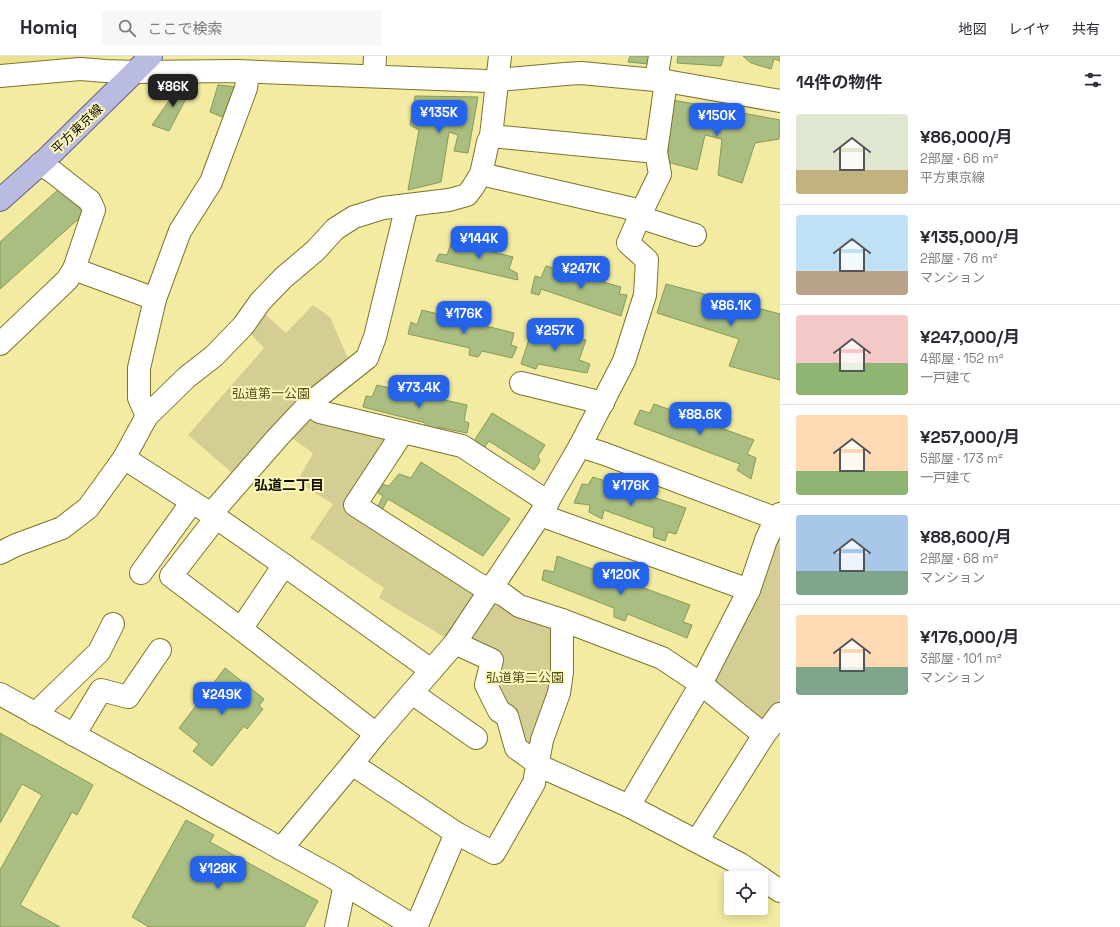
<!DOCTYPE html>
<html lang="ja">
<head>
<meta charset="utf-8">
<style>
  :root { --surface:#fff; --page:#f7f7f7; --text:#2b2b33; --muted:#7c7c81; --line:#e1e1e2; --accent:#2563eb }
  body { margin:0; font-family:"Space Grotesk","Noto Sans JP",sans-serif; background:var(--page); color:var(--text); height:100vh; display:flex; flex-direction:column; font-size:15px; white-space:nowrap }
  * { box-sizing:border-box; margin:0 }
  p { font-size:13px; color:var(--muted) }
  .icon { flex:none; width:22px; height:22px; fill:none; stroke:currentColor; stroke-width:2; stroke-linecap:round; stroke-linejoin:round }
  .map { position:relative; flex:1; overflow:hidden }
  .details { display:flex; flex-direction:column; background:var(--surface); width:340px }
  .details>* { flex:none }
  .tools { position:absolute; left:724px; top:815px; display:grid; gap:8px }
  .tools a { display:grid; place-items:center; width:44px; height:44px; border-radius:4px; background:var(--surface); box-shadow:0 2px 10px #0003; font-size:20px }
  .price { position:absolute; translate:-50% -34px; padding:0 9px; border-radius:8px; background:var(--accent); color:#fff; font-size:13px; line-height:26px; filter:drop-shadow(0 1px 2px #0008) }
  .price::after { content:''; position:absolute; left:50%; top:24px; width:12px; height:9px; margin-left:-6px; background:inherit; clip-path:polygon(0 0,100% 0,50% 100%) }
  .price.current { background:#222; color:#fff }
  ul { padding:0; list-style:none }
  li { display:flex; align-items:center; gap:12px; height:100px; padding:0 16px }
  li+li { border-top:1px solid var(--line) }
  li span { display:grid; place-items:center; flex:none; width:112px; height:80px; border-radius:4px; color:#555 }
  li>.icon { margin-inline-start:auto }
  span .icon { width:48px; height:48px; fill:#fffc; stroke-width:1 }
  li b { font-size:17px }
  h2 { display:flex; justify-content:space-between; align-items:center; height:48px; padding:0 16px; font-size:17px }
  header { display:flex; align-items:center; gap:24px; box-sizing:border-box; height:56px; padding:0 20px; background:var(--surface); border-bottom:1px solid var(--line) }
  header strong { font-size:19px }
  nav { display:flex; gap:22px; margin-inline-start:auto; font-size:14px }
  .search { width:280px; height:36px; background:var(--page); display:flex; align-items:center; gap:10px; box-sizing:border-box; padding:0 14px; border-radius:4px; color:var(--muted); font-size:15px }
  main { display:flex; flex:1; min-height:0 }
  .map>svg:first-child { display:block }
  .built { fill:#ebe18e }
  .green { fill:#d4ce94 }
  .building { fill:#abbe82; stroke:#869a57 }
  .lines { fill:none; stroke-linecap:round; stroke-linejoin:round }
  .minor-casing { stroke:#7c742a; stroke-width:24 }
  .major-casing { stroke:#616085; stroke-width:24 }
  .minor { stroke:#fff; stroke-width:22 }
  .major { stroke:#babbe0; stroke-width:22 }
  .labels { text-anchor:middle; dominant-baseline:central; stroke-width:4; stroke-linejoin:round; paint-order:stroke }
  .street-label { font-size:13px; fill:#100d00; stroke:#fef8bd }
  .park-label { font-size:13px; fill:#544e1d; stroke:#fef8bd }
  .neighbourhood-label { font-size:14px; font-weight:bold; fill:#100d00; stroke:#fef8bd }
</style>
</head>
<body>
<header>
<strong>Homiq</strong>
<div class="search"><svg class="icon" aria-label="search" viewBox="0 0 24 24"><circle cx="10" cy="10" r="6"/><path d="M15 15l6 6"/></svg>ここで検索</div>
<nav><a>地図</a><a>レイヤ</a><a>共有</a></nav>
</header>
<main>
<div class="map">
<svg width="780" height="871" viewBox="0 0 780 871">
  <rect width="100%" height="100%" fill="#f3eba1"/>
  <polygon class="built" points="0,0 119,0 0,10"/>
  <g class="green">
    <polygon points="313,249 330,261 350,307 304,346 396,380 350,452 477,537 446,582 379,542 384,532 310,482 333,448 297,426 313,397 278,372 238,422 188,379 264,292 246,273 259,253 286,277"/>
    <polygon points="780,473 780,653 764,673 705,627"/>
    <polygon points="498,543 558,570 558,625 536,702 518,690 509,659 469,589"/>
  </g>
  <g class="building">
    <polygon points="630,0 650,0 648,8 628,6"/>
    <polygon points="678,0 724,0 721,10 677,7"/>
    <polygon points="743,0 780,0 780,5 774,3 771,13 751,7"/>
    <polygon points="181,28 192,31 169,75 152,69"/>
    <polygon points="218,29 239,31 228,63 210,56"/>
    <polygon points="415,40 478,41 468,97 454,95 458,79 449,76 441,126 408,134 419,74 410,69"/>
    <polygon points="673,44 780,64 779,83 755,87 742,127 718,119 722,83 705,79 697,114 667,106"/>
    <polygon points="695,55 708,57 706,73 693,70"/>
    <polygon points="60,132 84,158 0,233 0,186"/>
    <polygon points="452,185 513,201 509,213 517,217 518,224 436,205 439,198 447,199"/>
    <polygon points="546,210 621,231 619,238 627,239 621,260 541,233 539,239 531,237 535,220 541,222"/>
    <polygon points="666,228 780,258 780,324 729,310 739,283 657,257"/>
    <polygon points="422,254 514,277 511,289 517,291 512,302 482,295 478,301 469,299 470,292 408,278 411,266 417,269"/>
    <polygon points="532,274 586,284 579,304 590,308 587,317 538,308 536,313 521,308"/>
    <polygon points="377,329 467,349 464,365 469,367 467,377 437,371 435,377 423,373 426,367 363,351 366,340 372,341"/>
    <polygon points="654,348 754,384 747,398 756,402 751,423 737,414 740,408 634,368 640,354 650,357"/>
    <polygon points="492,357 545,389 538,400 540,405 534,414 489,385 484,392 474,385"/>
    <polygon points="421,406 510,463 483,500 388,443 382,454 377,452 383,440 378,437 381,428 389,430 399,418 411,422"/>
    <polygon points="593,421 686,452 676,478 668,476 665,485 653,481 654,472 604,454 602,463 589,456 590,449 574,447 582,428 588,429"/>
    <polygon points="557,500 690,549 683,566 692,569 687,582 628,558 625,565 614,561 614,552 542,524 544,514 554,516"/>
    <polygon points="225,612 264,643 259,650 263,653 247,673 244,670 212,710 193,695 199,688 179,672"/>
    <polygon points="0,677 93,729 77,759 72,756 20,849 60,871 0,871 0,814 42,739 22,728 0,767"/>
    <polygon points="186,764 214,779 210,786 318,845 304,871 149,871 132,861"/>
  </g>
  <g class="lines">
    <defs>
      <g id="minor">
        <polyline points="0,20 80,13 106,15 135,16 237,15 487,25 565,18 581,17 666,25 780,45"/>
        <polyline points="374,20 375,0"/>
        <polyline points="656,24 660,0"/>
        <polyline points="491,80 656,96"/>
        <polyline points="481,118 642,155"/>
        <polyline points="639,161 695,179"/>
        <polyline points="74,213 155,243"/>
        <polyline points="0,288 67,224 74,213 94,154 90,145 53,116 40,108"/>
        <polyline points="521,327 603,347"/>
        <polyline points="309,348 320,356 462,390 548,446"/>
        <polyline points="147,360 139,342 139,312 155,243 180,175 211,126 246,32 248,16"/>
        <polyline points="403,376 355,449 478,528 504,539 519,550 562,564 662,602 701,628 764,679"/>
        <polyline points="580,390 605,398 780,464"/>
        <polyline points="124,402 211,458 284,509 431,614"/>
        <polyline points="211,458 278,381 309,348 367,302 375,281 407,149"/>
        <polyline points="540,459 749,534"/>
        <polyline points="216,462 171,520 241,573 284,509"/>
        <polyline points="0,497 16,489 62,472 88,452 117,412 124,402 147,360 187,321 214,300 243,270 260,246 283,222 316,194 335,173 354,161 383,152 449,144 467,139 473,131 481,118 488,86 491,80 500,0"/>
        <polyline points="141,517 192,446"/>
        <polyline points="241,573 376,678"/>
        <polyline points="455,587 492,604 486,629 499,655 507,660 516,692 544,712 629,750 740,808 761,822"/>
        <polyline points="412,637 476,682"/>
        <polyline points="0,638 331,820 415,871"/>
        <polyline points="35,658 99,596 113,568"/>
        <polyline points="74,679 101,634 128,641 160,594"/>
        <polyline points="352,708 456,777 494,797 534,727 542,684 559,637 562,616 562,564"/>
        <polyline points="629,750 701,628 749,534 766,484 776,463 780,458"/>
        <polyline points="697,785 764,679 780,658"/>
        <polyline points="281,793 352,708 376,678 455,587 540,459 580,390 624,305 645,239 647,204 628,187 642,155 660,118 656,96 666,25"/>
        <polyline points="761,822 780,835"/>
        <polyline points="336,871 345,828"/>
        <polyline points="416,871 456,777"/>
      </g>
      <polyline id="major" points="0,144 46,103 151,0"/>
    </defs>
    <use href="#minor" class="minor-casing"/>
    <use href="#major" class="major-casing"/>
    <use href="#minor" class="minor"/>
    <use href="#major" class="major"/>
  </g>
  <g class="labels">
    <g class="street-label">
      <text transform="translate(77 73) rotate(-44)">平方東京線</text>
    </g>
    <g class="park-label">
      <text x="271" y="337">弘道第一公園</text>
      <text x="525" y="621">弘道第二公園</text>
    </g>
    <g class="neighbourhood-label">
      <text x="289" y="429">弘道二丁目</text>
    </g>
  </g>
</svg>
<div class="tools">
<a><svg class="icon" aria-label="locate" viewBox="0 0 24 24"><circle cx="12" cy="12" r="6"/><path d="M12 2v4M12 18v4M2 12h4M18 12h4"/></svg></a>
</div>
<b class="price current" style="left:173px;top:52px">¥86K</b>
<b class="price" style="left:439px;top:78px">¥135K</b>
<b class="price" style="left:717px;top:81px">¥150K</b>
<b class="price" style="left:479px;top:204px">¥144K</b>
<b class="price" style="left:581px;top:234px">¥247K</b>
<b class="price" style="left:731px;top:271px">¥86.1K</b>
<b class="price" style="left:464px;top:279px">¥176K</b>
<b class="price" style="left:555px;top:296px">¥257K</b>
<b class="price" style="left:419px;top:353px">¥73.4K</b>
<b class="price" style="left:700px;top:380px">¥88.6K</b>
<b class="price" style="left:631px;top:451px">¥176K</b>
<b class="price" style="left:621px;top:540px">¥120K</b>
<b class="price" style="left:222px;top:660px">¥249K</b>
<b class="price" style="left:218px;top:834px">¥128K</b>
</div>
<section class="details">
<h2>14件の物件<svg class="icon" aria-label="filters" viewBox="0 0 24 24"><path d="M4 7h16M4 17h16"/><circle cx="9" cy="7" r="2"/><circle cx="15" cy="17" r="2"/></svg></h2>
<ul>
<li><span style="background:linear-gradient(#dfe7d0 70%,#c2b280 0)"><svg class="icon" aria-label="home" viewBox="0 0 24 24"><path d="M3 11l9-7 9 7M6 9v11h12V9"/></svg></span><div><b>¥86,000/月</b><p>2部屋 · 66 m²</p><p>平方東京線</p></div></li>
<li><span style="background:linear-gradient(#bfe0f5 70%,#b9a48a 0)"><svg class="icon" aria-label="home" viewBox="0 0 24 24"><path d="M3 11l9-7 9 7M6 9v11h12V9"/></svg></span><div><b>¥135,000/月</b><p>2部屋 · 76 m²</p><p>マンション</p></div></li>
<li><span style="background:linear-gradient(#f6c9c9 60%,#8fb573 0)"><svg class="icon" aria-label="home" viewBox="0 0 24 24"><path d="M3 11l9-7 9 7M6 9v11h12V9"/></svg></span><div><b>¥247,000/月</b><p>4部屋 · 152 m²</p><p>一戸建て</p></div></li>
<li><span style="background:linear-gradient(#ffd9b3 70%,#8fb573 0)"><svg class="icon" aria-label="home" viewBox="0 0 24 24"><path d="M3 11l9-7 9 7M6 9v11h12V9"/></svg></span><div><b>¥257,000/月</b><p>5部屋 · 173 m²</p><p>一戸建て</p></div></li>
<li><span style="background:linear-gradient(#a9c7e8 70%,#7fa58c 0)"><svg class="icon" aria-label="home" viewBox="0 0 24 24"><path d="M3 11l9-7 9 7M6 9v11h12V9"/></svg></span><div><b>¥88,600/月</b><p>2部屋 · 68 m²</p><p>マンション</p></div></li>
<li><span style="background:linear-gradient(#ffd9b3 65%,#7fa58c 0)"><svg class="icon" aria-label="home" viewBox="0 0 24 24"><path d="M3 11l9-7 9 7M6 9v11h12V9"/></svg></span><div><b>¥176,000/月</b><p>3部屋 · 101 m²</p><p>マンション</p></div></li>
</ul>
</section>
</main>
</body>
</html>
